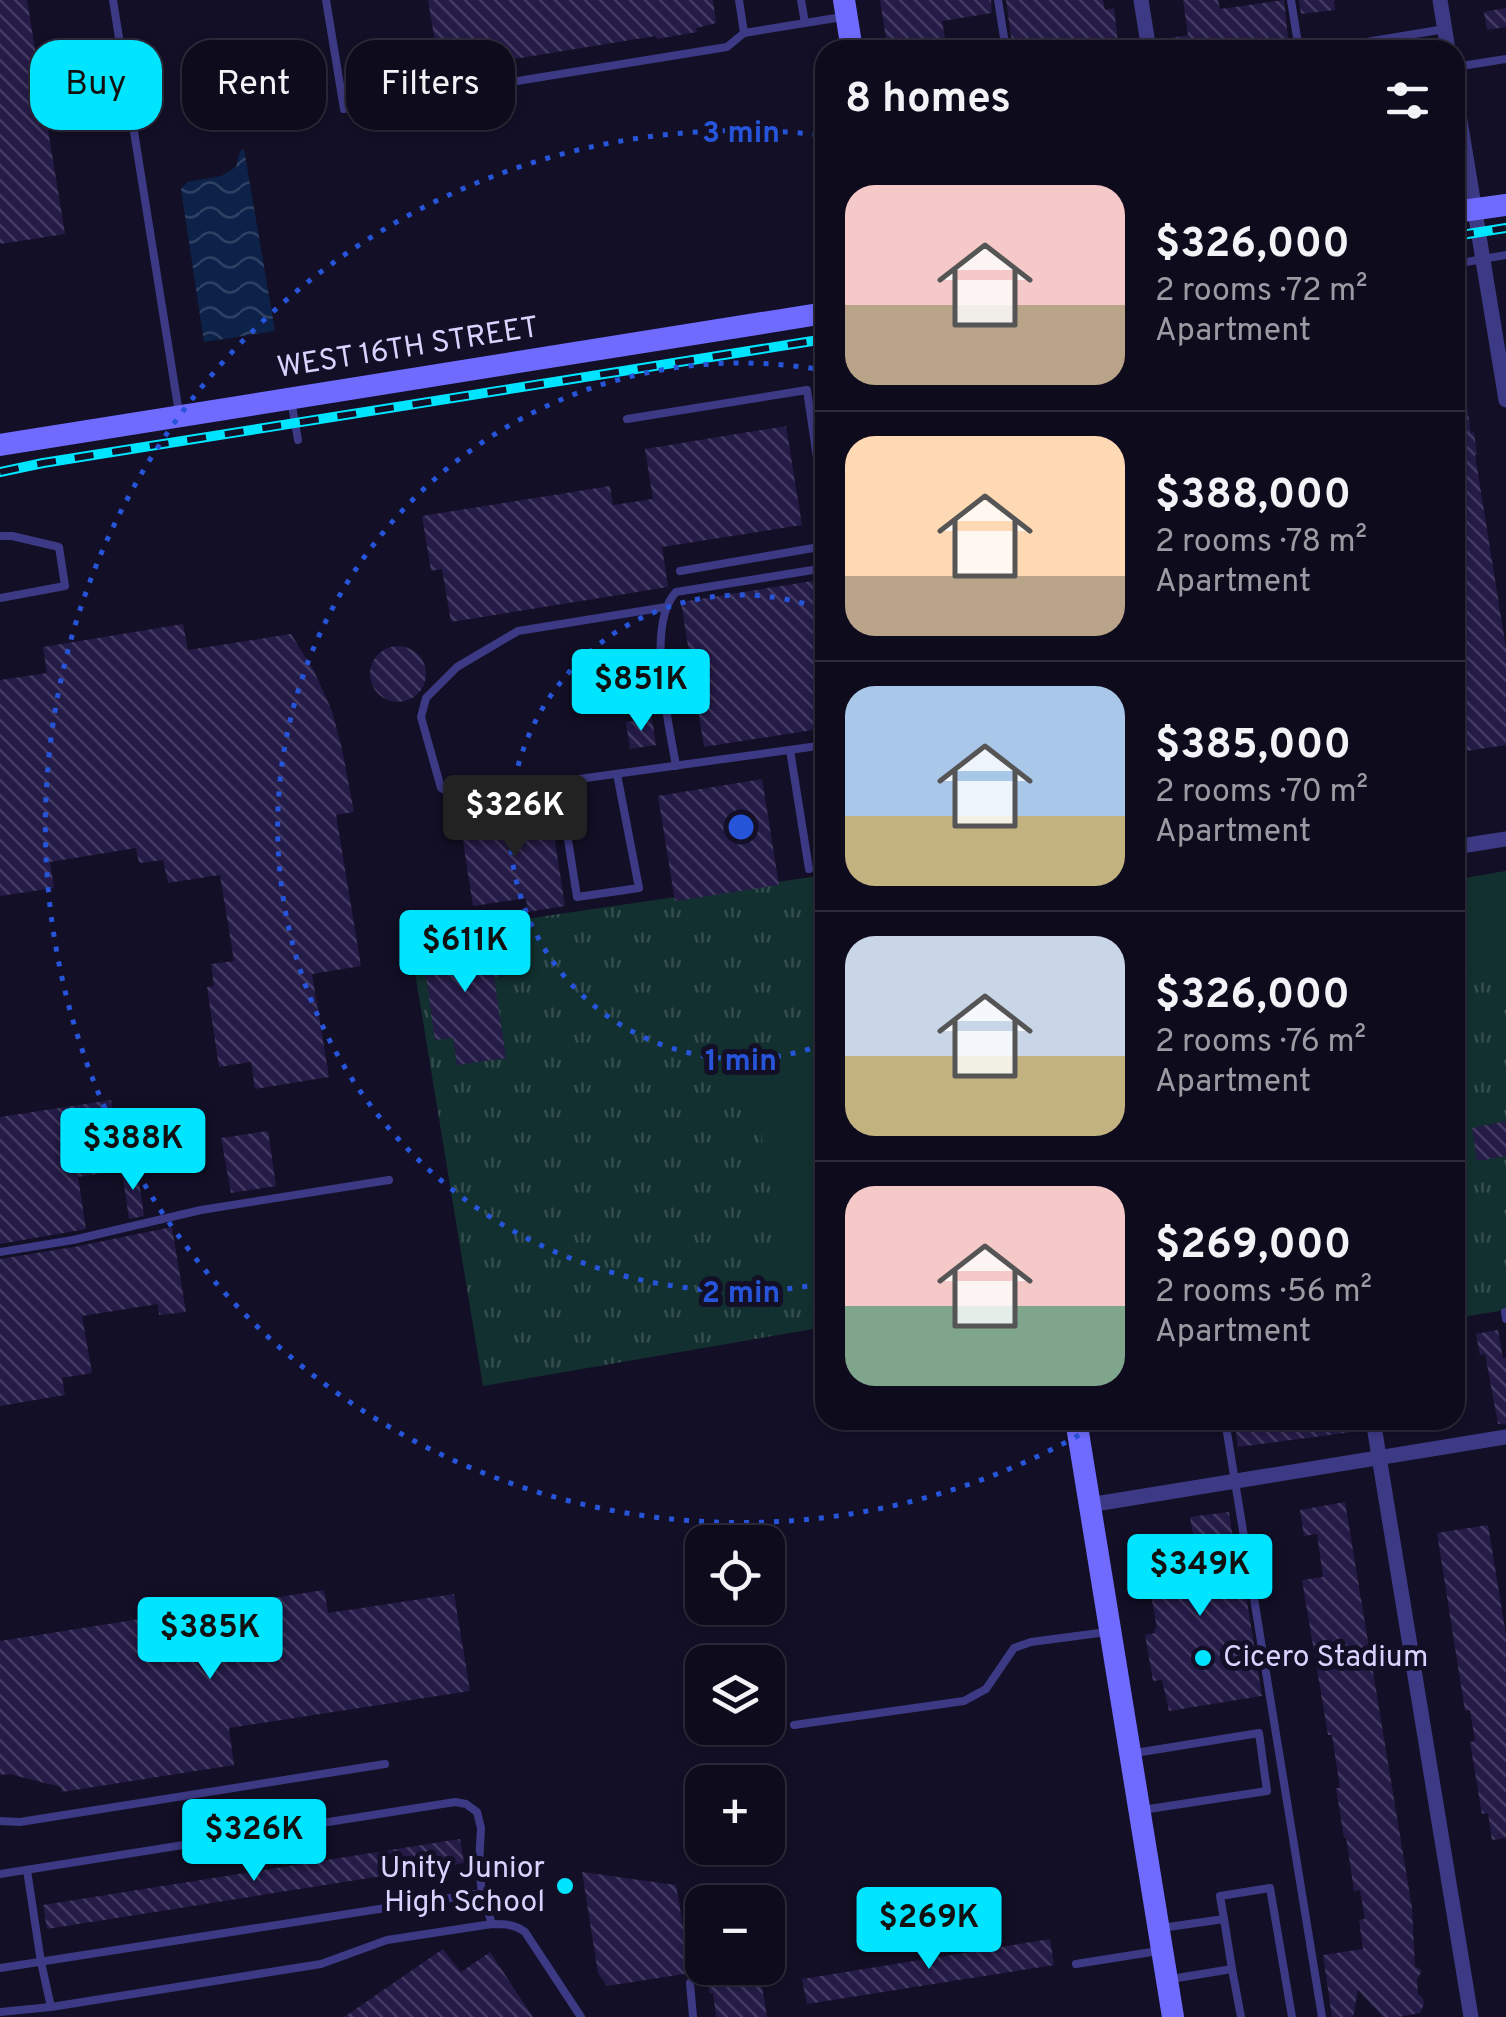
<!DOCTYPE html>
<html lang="en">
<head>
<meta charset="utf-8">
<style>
  :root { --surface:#0e0b1c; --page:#1c1929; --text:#f1f3f6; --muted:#9b9ba3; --line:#2e2b3b; --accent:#00e5ff }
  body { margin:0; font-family:Overpass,sans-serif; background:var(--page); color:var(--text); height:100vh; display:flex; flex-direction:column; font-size:38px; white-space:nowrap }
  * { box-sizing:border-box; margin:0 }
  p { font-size:32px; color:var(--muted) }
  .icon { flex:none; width:55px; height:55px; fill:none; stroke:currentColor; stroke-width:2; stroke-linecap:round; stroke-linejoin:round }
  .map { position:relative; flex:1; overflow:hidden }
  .panel { position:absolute; left:815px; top:40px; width:650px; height:1390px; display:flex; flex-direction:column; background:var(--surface); border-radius:30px; box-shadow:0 2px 8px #0004,0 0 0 2px var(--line) }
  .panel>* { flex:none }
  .hud { position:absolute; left:30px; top:40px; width:635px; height:90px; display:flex; gap:20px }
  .controls { position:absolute; left:685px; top:1525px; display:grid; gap:20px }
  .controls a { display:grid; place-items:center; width:100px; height:100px; border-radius:20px; background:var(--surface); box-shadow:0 2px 8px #0004,0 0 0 2px var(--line); font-size:50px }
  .price { position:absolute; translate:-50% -85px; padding:0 22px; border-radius:10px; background:var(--accent); color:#111; font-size:32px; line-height:65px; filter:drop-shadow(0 2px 5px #0008) }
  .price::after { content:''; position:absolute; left:50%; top:60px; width:30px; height:22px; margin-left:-15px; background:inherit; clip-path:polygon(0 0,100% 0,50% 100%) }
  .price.active { background:#222; color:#fff }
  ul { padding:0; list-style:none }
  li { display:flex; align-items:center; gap:30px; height:250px; padding:0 30px }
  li+li { border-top:2px solid var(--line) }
  li span { display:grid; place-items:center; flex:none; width:280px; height:200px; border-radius:30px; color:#555 }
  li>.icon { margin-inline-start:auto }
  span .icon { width:120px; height:120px; fill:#fffc; stroke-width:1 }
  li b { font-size:42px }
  h2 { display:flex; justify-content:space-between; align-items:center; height:120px; padding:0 30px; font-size:42px }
  .tag { padding:0 35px; border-radius:30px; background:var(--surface); box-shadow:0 2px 8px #0004,0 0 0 2px var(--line); font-size:35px; line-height:90px }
  .tag.active { background:var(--accent); color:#111 }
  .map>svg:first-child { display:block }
  .grass { fill:url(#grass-tufts) }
  .pitch { fill:#12302f }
  .water { fill:url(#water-waves) }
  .building { fill:url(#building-back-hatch) }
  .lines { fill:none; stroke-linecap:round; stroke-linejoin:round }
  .lane { stroke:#3d3a85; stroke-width:8 }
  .street { stroke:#3d3a85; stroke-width:15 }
  .secondary { stroke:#6f6bff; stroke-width:22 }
  .rail-casing { stroke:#00e5ff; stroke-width:10 }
  .rail { stroke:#130f26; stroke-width:6; stroke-dasharray:19; stroke-linecap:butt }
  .ring { fill:none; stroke:#2655da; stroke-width:5; stroke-dasharray:5 10 }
  .poi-dot { fill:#00e5ff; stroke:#130f26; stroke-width:4 }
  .labels { text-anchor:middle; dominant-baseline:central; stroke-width:10; stroke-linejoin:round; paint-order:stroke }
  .street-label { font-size:30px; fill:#d9d4ff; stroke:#130f26 }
  .poi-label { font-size:30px; fill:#d9d4ff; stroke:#130f26; text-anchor:start }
  .centre { fill:#2655da; stroke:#130f26; stroke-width:5 }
  .ring-label { font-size:30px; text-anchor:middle; font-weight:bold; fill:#2655da; stroke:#130f26; stroke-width:10; stroke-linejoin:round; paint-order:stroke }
</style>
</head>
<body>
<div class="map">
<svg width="1506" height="2017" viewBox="0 0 1506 2017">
  <defs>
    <pattern id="grass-tufts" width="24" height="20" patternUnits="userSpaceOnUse" patternTransform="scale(2.5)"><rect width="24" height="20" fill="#12302f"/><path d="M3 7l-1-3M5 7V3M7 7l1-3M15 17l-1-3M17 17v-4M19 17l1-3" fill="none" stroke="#344d4e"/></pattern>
    <pattern id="water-waves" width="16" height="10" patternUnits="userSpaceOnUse" patternTransform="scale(2.5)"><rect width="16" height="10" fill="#0c2248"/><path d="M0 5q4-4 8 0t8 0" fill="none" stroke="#2f4163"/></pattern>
    <pattern id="building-back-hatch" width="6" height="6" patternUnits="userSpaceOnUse" patternTransform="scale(2.5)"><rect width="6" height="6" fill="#241b47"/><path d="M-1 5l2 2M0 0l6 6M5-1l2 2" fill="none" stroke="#433b63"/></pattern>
  </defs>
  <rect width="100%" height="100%" fill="#130f26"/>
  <g class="grass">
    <polygon points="1506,871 1506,1310 1455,1318 1455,880"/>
    <polygon points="825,875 825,1327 483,1386 409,936"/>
  </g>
  <g class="pitch">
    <polygon points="1506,871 1506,965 1455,974 1455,880"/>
    <polygon points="825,1033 825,1303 790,1309 747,1046"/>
  </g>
  <polygon class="water" points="244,149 275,331 204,342 181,189 187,182 221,176 236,167 240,151"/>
  <g class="building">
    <polygon points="0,0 27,0 65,234 0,244"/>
    <polygon points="428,0 713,0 716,23 696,28 697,32 657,39 655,36 440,71"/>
    <polygon points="880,0 991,0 992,13 942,21 947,50 888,50"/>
    <polygon points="1006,0 1103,0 1105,10 1114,8 1119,50 1013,50"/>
    <polygon points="1183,0 1218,0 1220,9 1284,0 1288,38 1275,40 1276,50 1160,50 1159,40 1188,35"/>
    <polygon points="1299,0 1334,0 1335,10 1301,14"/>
    <polygon points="1506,8 1506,27 1487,30 1484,12"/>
    <polygon points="1464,385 1471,433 1474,432 1477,454 1475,455 1506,648 1506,745 1467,751 1455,675 1455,386"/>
    <polygon points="786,426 802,525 662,547 668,587 451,622 442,569 431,571 422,516 610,486 613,505 653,499 645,449"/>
    <polygon points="825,579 825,728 704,747 681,602"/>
    <polygon points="183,624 188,650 291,634 314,671 332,711 342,749 354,812 336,815 361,966 312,974 329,1077 255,1089 251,1062 219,1067 207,987 214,986 211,964 234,961 220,875 168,883 163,860 139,863 136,848 50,862 54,888 0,896 0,680 47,673 43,647"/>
    <circle cx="398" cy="674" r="28"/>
    <polygon points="652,718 656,745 630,749 626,722"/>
    <polygon points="762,779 779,885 675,901 658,796"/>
    <polygon points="549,803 565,906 528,912 526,898 473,906 461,828 514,818 513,810"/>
    <polygon points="486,931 490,954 503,952 506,976 494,977 506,1058 457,1065 453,1038 435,1040 421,940"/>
    <polygon points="111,1100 122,1170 78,1177 86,1229 0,1244 0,1117"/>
    <polygon points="1506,1121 1506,1156 1477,1161 1472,1128"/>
    <polygon points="268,1131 276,1186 231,1193 221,1138"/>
    <polygon points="137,1168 144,1216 129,1219 122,1170"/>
    <polygon points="172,1227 186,1312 159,1315 158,1304 82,1316 92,1373 62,1378 65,1395 0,1406 0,1259 74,1247"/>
    <polygon points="1498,1330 1503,1358 1506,1358 1506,1424 1498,1424 1485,1354 1480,1355 1476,1334"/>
    <polygon points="1279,1420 1323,1420 1323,1423 1353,1432 1238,1447 1235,1426"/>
    <polygon points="1345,1502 1412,1908 1415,1966 1422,1971 1417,1979 1418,1994 1423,1998 1424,2004 1420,2013 1399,2017 1383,2017 1358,1990 1353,2017 1332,2017 1323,1955 1363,1949 1359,1920 1365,1919 1360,1890 1354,1891 1346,1837 1344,1838 1336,1788 1340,1788 1332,1735 1328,1735 1302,1580 1323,1577 1317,1534 1304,1536 1300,1510"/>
    <polygon points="1229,1512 1240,1588 1245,1588 1262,1696 1169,1711 1162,1680 1153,1681 1145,1635 1155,1633 1154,1629 1157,1628 1150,1590 1137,1592 1132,1555 1195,1546 1190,1517"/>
    <polygon points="1488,1525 1506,1635 1506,1838 1492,1840 1488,1813 1482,1814 1470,1742 1475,1741 1470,1710 1465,1711 1437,1533"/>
    <polygon points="324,1590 328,1613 454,1594 470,1691 229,1728 234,1765 62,1792 61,1787 9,1774 0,1775 0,1641"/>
    <polygon points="460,1839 464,1863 47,1929 43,1905"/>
    <polygon points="582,1872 676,1885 691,1973 607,1986 598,1973"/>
    <polygon points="1050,1939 1054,1965 807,2004 802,1979"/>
    <polygon points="443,1949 461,1972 490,1952 533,2017 344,2017"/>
    <polygon points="704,1968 759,1968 767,2017 716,2017 713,1993 710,1994"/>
  </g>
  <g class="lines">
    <g class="lane">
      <polyline points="113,0 179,413"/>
      <polyline points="326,0 344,109 727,47 744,33 842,17"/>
      <polyline points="739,0 744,33"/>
      <polyline points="801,0 805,23"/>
      <polyline points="998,0 1006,50"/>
      <polyline points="1291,0 1299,50"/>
      <polyline points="1318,50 1445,29"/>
      <polyline points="1455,67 1506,59"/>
      <polyline points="1455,264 1506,255"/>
      <polyline points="291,400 298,440"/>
      <polyline points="627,419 807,390 825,513"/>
      <polyline points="0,536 12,536 59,547 65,586 0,598"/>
      <polyline points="680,571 825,546"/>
      <polyline points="666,607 518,631 457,667 426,698 421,717 441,788 456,796 825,745"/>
      <polyline points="790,750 809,869"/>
      <path d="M676 766C669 724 645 625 676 592L825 568"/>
      <polyline points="559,782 577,897 639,888 617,774"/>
      <polyline points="0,1252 73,1240 201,1210 389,1180"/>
      <polyline points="1505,1312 1506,1319"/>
      <polyline points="1225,1420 1322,2017"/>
      <polyline points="794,1725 964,1701 986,1689 1014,1648 1031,1642 1107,1632"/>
      <polyline points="1135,1753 1259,1733 1267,1791 1142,1810"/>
      <polyline points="0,1821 20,1822 385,1764"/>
      <polyline points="27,1870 41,1962 51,2007"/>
      <polyline points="0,1874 455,1802 466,1804 477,1812 481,1828 479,1866 482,1893 0,1968"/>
      <polyline points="482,1893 492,1924"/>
      <polyline points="1224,1919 1220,1896 1270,1888 1292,2017"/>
      <polyline points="1161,1928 1224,1919 1232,1969 1171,1979"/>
      <polyline points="1076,1964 1158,1951"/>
      <polyline points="1232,1969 1241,2017"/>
      <polyline points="690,1983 693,2017"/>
      <path d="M0 2012 51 2007 321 1964 387 1940 492 1924C505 1924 514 1924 525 1932L581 2017"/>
    </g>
    <g class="street">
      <polyline points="1141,0 1149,50"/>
      <polyline points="1440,0 1448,50"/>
      <polyline points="1455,90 1506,400"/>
      <polyline points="1455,847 1506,839"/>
      <polyline points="1373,1420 1471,2017"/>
      <polyline points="1089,1505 1506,1437"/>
    </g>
    <g class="secondary">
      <polyline points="844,0 852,50"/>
      <polyline points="1455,212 1506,205"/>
      <polyline points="0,445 825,313"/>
      <polyline points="1076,1420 1173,2017"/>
    </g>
    <defs>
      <g id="rail">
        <polyline points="1455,236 1506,228"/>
        <polyline points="0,472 43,463 825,339"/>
      </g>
    </defs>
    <use href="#rail" class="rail-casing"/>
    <use href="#rail" class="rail"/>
  </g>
  <g class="ring">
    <path d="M824 1044A232 232 0 1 1 824 610"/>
    <path d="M822 1284A464 464 0 1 1 822 370"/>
    <path d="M1105 1420A696 696 0 1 1 820 135"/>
  </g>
  <g class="poi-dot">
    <circle cx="1203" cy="1658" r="10"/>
    <circle cx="565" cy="1886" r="10"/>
  </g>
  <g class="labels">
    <g class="street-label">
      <text transform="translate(408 349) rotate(-9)">WEST 16TH STREET</text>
    </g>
    <g class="poi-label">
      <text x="1223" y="1658">Cicero Stadium</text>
      <text x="545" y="1869" text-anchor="end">Unity Junior<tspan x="545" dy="34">High School</tspan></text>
    </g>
  </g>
  <circle cx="741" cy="827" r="15" class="centre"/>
  <g class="ring-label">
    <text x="741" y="142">3 min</text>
    <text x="741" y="1070">1 min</text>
    <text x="741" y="1302">2 min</text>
  </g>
</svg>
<div class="controls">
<a><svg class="icon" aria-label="locate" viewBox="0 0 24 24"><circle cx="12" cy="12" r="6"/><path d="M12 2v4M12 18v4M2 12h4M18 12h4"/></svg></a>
<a><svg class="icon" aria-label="layers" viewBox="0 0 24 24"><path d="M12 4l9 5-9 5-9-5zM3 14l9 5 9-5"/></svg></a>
<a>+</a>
<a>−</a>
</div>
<b class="price" style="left:641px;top:734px">$851K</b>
<b class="price active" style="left:515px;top:860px">$326K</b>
<b class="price" style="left:465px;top:995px">$611K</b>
<b class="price" style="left:133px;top:1193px">$388K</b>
<b class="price" style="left:1200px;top:1619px">$349K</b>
<b class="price" style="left:210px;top:1682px">$385K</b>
<b class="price" style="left:254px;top:1884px">$326K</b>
<b class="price" style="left:929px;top:1972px">$269K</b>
<div class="hud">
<a class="tag active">Buy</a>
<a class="tag">Rent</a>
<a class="tag">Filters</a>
</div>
<section class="panel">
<h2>8 homes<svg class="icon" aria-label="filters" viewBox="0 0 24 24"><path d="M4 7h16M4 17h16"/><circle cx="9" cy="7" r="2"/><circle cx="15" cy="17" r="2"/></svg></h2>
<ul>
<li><span style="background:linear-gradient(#f6c9c9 60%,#b9a48a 0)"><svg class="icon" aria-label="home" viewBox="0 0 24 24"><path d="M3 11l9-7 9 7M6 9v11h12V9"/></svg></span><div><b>$326,000</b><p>2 rooms · 72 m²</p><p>Apartment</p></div></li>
<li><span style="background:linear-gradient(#ffd9b3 70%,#b9a48a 0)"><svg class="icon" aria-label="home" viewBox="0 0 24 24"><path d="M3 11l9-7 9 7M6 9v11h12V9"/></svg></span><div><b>$388,000</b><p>2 rooms · 78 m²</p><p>Apartment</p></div></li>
<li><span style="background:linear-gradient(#a9c7e8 65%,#c2b280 0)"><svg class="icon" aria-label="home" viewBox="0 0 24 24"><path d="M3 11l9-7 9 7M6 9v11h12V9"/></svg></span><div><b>$385,000</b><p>2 rooms · 70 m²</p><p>Apartment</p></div></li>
<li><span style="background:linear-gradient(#c9d6e8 60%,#c2b280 0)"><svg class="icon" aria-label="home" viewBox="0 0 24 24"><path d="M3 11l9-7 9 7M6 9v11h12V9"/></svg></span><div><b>$326,000</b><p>2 rooms · 76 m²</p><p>Apartment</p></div></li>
<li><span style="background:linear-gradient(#f6c9c9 60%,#7fa58c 0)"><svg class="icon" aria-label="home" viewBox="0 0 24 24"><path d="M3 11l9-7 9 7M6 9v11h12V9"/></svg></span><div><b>$269,000</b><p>2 rooms · 56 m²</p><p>Apartment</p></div></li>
</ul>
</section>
</div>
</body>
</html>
